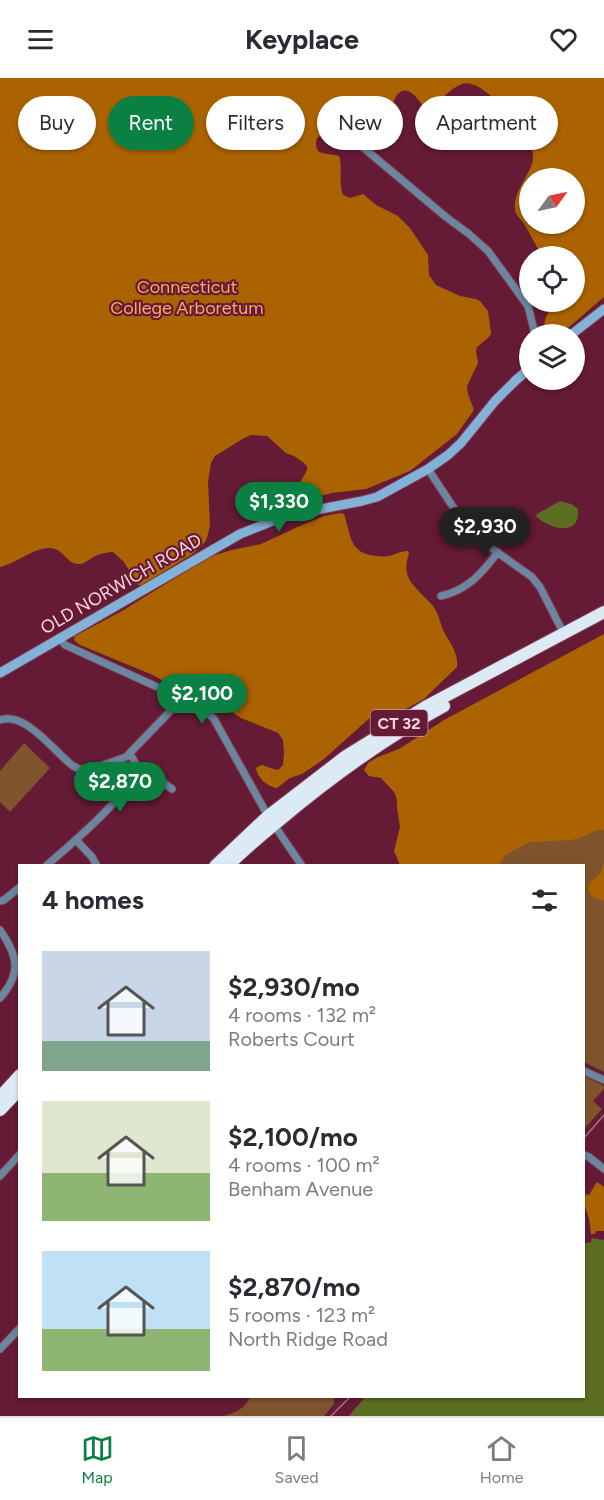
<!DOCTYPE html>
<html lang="en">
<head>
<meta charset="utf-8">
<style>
  :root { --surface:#fff; --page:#f2f2f3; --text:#2b2b33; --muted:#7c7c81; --line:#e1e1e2; --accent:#0b8043 }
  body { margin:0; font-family:Figtree,sans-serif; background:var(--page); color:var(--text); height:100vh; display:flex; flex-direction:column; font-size:22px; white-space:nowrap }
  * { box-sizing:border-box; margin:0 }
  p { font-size:20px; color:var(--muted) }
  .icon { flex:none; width:33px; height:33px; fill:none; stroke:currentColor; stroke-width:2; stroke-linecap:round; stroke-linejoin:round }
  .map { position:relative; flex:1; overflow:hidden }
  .drawer { position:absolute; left:18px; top:786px; width:567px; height:534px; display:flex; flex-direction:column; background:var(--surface); border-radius:0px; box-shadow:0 2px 4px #0004 }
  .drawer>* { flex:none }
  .top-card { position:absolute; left:18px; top:18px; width:568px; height:54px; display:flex; gap:12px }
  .needle { width:39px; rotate:57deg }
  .tools { position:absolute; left:519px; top:90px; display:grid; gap:12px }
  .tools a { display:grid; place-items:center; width:66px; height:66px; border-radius:50%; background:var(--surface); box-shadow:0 2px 4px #0004; font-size:30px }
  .price { position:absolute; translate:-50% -51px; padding:0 14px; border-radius:21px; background:var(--accent); color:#fff; font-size:20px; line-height:39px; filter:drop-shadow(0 2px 3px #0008) }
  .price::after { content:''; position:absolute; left:50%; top:36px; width:18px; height:14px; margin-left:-9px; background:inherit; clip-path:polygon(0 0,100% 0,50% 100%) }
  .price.selected { background:#222; color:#fff }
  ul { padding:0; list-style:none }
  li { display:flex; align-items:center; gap:18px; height:150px; padding:0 24px }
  li span { display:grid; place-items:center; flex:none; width:168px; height:120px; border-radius:0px; color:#555 }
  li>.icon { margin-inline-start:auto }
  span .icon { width:72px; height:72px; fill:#fffc; stroke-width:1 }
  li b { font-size:26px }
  h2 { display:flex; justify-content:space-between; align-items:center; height:72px; padding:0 24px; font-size:26px }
  .tag { padding:0 21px; border-radius:27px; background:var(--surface); box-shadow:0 2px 4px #0004; font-size:21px; line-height:54px }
  .tag.selected { background:var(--accent); color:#fff }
  header { display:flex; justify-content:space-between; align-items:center; height:78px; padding:0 24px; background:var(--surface); font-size:27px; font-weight:700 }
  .tab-bar { display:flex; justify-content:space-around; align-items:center; height:84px; border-top:2px solid var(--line); background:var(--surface); font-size:16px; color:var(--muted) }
  .tab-bar a { display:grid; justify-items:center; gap:3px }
  .tab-bar .selected { color:var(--accent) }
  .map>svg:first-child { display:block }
  .green { fill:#7f542c }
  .forest { fill:#ab6200; fill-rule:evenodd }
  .water { fill:#5a6d20 }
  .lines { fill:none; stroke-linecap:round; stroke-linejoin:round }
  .street-casing { stroke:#803c53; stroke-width:9 }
  .secondary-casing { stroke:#803c53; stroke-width:11 }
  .highway-casing { stroke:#803c53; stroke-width:14 }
  .street { stroke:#6a879f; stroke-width:7 }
  .secondary { stroke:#82b2d7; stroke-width:9 }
  .highway { stroke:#dbeaf5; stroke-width:12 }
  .rail { stroke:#ab7183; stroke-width:1.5 }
  .labels { text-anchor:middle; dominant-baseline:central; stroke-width:4.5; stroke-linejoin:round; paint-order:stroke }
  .shield { fill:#651a35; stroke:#ce9dab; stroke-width:1.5 }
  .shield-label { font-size:16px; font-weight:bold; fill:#fbd5de }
  .park-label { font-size:18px; fill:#f9ab62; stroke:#651a35 }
  .street-label { font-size:18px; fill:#fbd5de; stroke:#651a35 }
</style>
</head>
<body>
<header><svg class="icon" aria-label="menu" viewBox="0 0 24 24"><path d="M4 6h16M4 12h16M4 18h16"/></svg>Keyplace<svg class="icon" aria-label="heart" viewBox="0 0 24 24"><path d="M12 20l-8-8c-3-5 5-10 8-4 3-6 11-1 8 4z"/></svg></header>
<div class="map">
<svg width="604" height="1338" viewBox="0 0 604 1338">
  <rect width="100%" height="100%" fill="#651a35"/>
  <g class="green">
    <polygon points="604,558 604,994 584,984 584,788 435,787"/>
    <polygon points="24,665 50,690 10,734 0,724 0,693"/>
    <polygon points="584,998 604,1008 604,1011 593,1023 602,1031 584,1051"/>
    <path d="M334 1319V1326L324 1338H224C236 1334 245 1331 250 1319Z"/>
  </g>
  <g class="forest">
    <path d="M0 0H604V219L561 256H546C541 243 548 235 555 224H574V178H542C535 167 530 154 522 143 519 139 515 136 515 131 513 112 532 96 533 80 533 68 528 55 521 46 518 41 511 38 507 34 497 25 478 1 462 6 451 10 434 26 430 37 423 30 410 3 398 16 395 18 393 25 393 29 392 38 399 43 398 53 379 80 377 55 362 48 355 44 350 49 344 51 336 52 342 49 334 51 328 53 322 57 317 60 312 80 328 74 339 78 343 90 338 104 343 117L350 120 363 116 376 127 398 138 410 150 428 177 429 197 436 207 460 218 476 221 480 223 488 233 491 255 489 259 477 269 476 273 478 285 467 308 468 316 474 332 457 356 410 393 366 411 332 415 304 422 300 420 298 416 301 403 307 392V388L304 385 294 378 286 375 267 358 251 357 244 360 215 378 211 385 208 404 210 447 207 460 205 464 194 475 142 507H138L124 484 113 474C107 474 101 476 95 478 89 481 84 487 78 486 66 485 62 469 49 470 31 471 17 485 0 489ZM574 100V146H530V100Z"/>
    <path d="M340 435 344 436C350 453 349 473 370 477 376 478 383 479 389 478 396 476 401 473 408 473L409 476C399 502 419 511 433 528 439 536 440 545 444 554 450 565 459 576 457 589L424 621 393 638C386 639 380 634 373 637L324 681 302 696 290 700 277 710C268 709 257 700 256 690L259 688 263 687 270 690 278 692 283 687 284 675 283 662 278 655 241 640 221 627 186 616 153 597 80 567 74 562 75 558 122 533 209 479 232 472 261 466 302 447 324 438Z"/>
    <polygon points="604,556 604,752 595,753 582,759 573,762 530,764 505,777 499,787 400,787 394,773 400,749 397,730 397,722 394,714 381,700 369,698 364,692 368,685 378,679 399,671 444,642"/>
    <polygon points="604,784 604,823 591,818 588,811 590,805 601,795"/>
    <path d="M597 1104 604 1109V1153H596L595 1156H591C590 1149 590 1142 587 1135 585 1127 581 1124 586 1116L589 1117Z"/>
  </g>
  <g class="water">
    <path d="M560 423 571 426 578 431C581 460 548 451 536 438L537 436Z"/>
    <polygon points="592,1160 604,1162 604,1338 349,1338 365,1319 584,1318 584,1166 591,1164"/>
  </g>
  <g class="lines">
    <defs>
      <g id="street">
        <polyline points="359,66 446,139 469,156 488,173 528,228 535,256"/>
        <polyline points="428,391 465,447 480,462 532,499 540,509 564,556"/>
        <path d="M441 518C468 512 482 495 498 474"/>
        <polyline points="60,560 65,567 201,629 214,641 268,738 302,788"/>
        <path d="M0 642C26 633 54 674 73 688L79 691H92L126 679 182 621"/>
        <polyline points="136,689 146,692 172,711"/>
        <polyline points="76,762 92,779 97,788"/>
        <path d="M46 788C64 772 137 712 136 688 136 684 132 680 130 676"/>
        <polyline points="0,823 4,822 20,809"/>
        <path d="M0 852C18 878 22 895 0 920"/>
        <polyline points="584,993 604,1002"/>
        <polyline points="584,1077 589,1079 604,1091"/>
        <polyline points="0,1098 20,1076"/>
        <polyline points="0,1271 20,1250"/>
      </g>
      <g id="secondary">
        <polyline points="572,256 604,231"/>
        <polyline points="0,595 240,456 285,438 362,423 377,419 428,391 448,377 461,365 495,323 515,303 530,290"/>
      </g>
      <g id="highway">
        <polyline points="215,788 268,738 346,678 425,629 604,534"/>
        <path d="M228 788C244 771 262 757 280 742 331 699 385 660 444 628"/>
        <polyline points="0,1019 20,997"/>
        <polyline points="0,1032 20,1011"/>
      </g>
    </defs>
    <use href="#street" class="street-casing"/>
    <use href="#secondary" class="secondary-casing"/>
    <use href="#highway" class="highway-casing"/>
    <use href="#street" class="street"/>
    <use href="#secondary" class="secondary"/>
    <use href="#highway" class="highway"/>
    <g class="rail">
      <polyline points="584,1060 604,1037"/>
      <polyline points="331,1338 351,1318"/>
    </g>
  </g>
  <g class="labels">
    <rect class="shield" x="370.5" y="632" width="57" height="26" rx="4.5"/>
    <g class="shield-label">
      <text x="399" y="645">CT 32</text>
    </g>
    <g class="park-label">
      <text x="187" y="209">Connecticut<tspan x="187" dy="21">College Arboretum</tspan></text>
    </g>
    <g class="street-label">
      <text transform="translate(121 506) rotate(-30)">OLD NORWICH ROAD</text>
    </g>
  </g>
</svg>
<div class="tools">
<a><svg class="needle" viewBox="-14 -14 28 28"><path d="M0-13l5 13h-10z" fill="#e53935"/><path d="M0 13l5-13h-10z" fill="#7c7c81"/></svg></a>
<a><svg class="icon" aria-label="locate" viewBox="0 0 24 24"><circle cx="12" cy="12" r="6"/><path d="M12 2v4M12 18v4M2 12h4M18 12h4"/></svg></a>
<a><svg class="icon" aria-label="layers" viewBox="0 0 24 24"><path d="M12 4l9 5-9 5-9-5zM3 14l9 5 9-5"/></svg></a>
</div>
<b class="price" style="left:279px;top:455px">$1,330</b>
<b class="price selected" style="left:485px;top:480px">$2,930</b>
<b class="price" style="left:202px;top:647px">$2,100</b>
<b class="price" style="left:120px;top:735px">$2,870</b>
<div class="top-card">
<a class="tag">Buy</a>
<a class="tag selected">Rent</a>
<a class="tag">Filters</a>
<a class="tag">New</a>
<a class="tag">Apartment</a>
</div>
<section class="drawer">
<h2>4 homes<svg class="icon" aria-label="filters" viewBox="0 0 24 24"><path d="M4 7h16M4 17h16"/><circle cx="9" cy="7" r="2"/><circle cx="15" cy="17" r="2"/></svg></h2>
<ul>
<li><span style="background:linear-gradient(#c9d6e8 75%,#7fa58c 0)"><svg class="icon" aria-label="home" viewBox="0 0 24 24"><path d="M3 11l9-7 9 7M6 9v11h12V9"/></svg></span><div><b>$2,930/mo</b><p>4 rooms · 132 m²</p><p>Roberts Court</p></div></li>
<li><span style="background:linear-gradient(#dfe7d0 60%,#8fb573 0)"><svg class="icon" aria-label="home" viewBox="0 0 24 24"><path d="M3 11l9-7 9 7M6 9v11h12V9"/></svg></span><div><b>$2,100/mo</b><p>4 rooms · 100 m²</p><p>Benham Avenue</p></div></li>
<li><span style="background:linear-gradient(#bfe0f5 65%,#8fb573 0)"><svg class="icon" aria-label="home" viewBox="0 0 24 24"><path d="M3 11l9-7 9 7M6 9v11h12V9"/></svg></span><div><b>$2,870/mo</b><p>5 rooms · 123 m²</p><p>North Ridge Road</p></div></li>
</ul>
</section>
</div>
<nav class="tab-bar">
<a class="selected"><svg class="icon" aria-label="map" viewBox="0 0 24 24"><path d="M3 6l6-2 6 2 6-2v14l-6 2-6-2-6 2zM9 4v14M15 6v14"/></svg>Map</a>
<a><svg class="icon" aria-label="saved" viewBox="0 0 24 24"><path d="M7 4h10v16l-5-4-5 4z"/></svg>Saved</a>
<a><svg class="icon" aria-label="home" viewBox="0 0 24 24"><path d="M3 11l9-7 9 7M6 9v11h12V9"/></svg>Home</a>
</nav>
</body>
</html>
